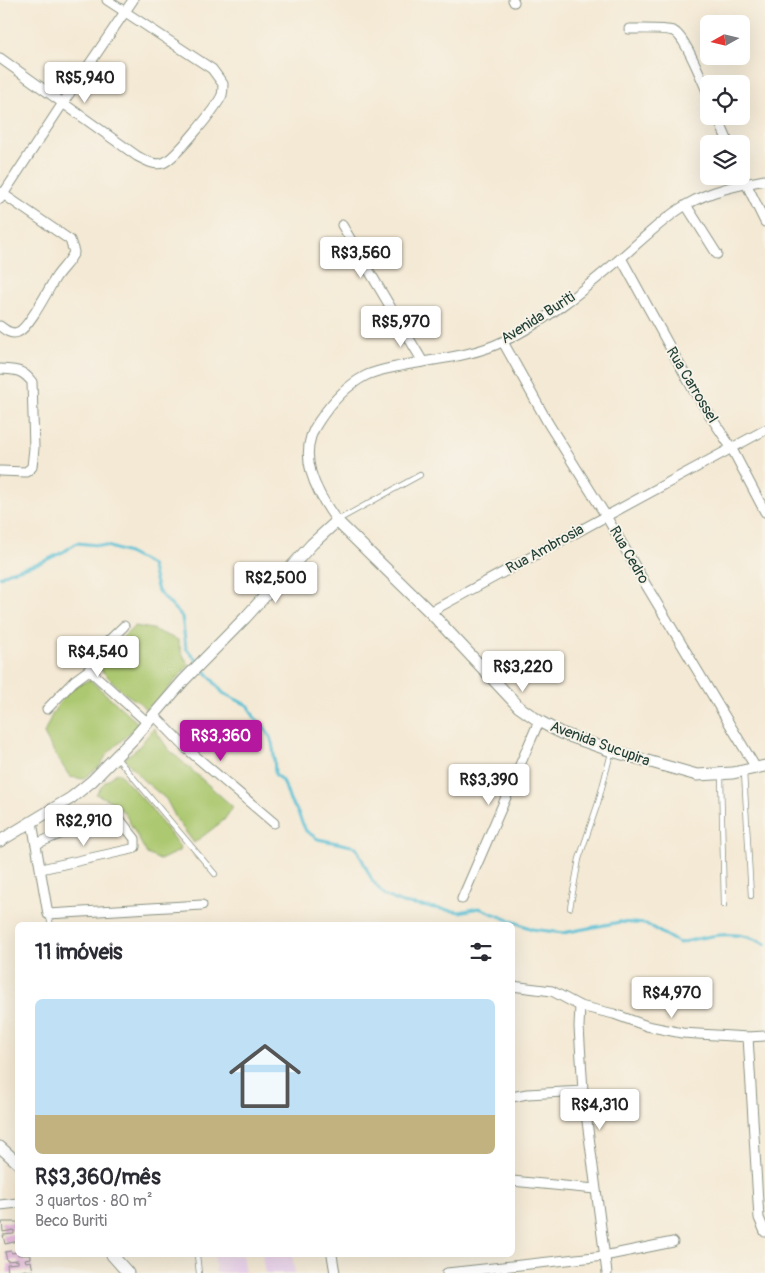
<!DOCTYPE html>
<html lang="pt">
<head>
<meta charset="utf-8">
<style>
  :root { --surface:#fff; --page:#f7f7f7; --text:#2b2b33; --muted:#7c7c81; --accent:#b5179e }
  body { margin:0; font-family:Pangolin,sans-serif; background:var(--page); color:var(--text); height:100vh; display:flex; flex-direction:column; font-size:19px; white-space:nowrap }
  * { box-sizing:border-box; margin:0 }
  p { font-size:16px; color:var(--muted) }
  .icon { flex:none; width:28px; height:28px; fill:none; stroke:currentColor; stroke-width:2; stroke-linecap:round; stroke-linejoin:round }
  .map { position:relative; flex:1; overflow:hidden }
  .panel { position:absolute; left:15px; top:922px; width:500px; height:335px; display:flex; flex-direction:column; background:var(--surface); border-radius:8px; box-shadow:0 5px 20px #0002 }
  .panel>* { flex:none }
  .needle { width:32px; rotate:262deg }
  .buttons { position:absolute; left:700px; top:15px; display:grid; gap:10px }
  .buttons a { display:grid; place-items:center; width:50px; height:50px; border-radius:8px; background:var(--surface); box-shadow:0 5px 20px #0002; font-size:25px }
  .price { position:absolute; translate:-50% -42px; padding:0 11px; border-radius:5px; background:#fff; color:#222; font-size:16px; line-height:32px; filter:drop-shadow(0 1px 2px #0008) }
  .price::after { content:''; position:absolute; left:50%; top:30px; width:15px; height:11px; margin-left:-8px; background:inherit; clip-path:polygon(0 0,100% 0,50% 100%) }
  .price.current { background:var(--accent); color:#fff }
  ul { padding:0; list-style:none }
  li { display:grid; align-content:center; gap:10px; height:265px; padding:0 20px }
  li span { display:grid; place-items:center; height:155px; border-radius:8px; color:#555 }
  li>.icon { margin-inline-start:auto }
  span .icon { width:90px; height:90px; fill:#fffc; stroke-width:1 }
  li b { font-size:21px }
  h2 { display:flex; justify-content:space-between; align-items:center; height:60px; padding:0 20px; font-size:21px }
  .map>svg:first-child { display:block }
  .built { fill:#ead1ed }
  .green { fill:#acc86f; stroke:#668252 }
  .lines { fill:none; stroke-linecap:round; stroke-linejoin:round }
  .stream { stroke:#58c0d5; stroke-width:3 }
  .building { fill:#dfa1d9 }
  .lane-casing { stroke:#8a9384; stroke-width:6 }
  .street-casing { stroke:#8a9384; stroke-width:11 }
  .secondary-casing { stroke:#8a9384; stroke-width:13 }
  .lane { stroke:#fff; stroke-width:4.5 }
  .street { stroke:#fff; stroke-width:9 }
  .secondary { stroke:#fff; stroke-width:11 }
  .labels { text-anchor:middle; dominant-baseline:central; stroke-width:4; stroke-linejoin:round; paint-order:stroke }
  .street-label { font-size:15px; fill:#1f3d34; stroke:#f7f3e8 }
</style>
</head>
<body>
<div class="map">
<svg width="765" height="1273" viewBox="0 0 765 1273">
  <rect width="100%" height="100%" fill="#f7f3e8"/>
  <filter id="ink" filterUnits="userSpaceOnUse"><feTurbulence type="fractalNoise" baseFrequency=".02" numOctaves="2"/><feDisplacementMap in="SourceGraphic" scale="10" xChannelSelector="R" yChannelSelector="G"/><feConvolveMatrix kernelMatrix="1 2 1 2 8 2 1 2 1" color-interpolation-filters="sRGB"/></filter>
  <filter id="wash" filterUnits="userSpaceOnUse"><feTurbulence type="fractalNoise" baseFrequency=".0096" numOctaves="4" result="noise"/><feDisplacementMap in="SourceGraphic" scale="20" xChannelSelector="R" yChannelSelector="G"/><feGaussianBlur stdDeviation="1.12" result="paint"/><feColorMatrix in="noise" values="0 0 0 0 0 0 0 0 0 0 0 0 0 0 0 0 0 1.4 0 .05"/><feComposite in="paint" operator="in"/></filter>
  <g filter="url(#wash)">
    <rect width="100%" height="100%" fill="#f4e9d4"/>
    <g class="built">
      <polygon points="214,1255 242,1255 245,1272 216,1273"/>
      <polygon points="262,1255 292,1255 295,1273 265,1273"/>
    </g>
    <g class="green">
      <polygon points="135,626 152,629 178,640 182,654 189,665 148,712 140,703 124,693 97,666 100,659"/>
      <path d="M90 680 139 724 107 754 100 766 83 779 70 777 55 754 44 734C53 709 65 688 90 680Z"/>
      <polygon points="154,728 168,749 233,807 224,820 194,843 177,820 166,799 142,779 124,758 137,749"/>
      <polygon points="118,772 149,806 180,847 179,851 160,860 147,854 124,812 111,801 96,794 105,782"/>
    </g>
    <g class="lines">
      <g class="stream">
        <polyline points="0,577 9,572 42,562 63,552 77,543 107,546 128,553 151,565 158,591 182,617 186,648 198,662"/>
        <path d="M202 667 223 693 249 706C254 722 260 720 267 731 275 744 274 760 275 774L284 783 290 801 296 809 306 831 318 839 356 847 372 880 384 895 402 903 460 912 479 908 532 929 563 933 620 922 646 924 679 943C707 936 739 928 765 944"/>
      </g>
    </g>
    <g id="blocks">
      <g class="building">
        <polygon points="2,1222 18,1222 18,1241 5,1244 3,1235 14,1234 14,1230 3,1232"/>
        <polygon points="11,1251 12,1253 18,1252 18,1255 31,1255 31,1258 25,1259 26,1262 31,1261 33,1271 27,1271 27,1270 8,1273 7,1264 18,1263 18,1260 7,1261 5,1252"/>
      </g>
    </g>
  </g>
  <g filter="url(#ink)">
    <use href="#blocks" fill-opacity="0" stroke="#8a9384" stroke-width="1"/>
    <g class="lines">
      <defs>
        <g id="lane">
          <polyline points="338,520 420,475"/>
          <polyline points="116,757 215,874"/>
          <polyline points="744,772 751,896"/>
          <polyline points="721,775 724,905"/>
          <polyline points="570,908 579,859 598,803 611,753"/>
          <polyline points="48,914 51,925"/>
          <polyline points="197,1255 199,1273"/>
        </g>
        <g id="street">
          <polyline points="513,0 514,2"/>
          <path d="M629 29C640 29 664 28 673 31 685 35 703 83 709 96"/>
          <path d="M0 58 137 156C145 160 154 166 163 163 175 159 216 108 222 95 223 91 223 88 223 84L212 69 107 0"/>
          <polyline points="717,116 729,144"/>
          <polyline points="741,173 765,222"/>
          <path d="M0 192 70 240 74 252C70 262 62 268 56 277 49 288 29 328 18 332 11 335 5 330 0 326"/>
          <polyline points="0,199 63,103 133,0"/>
          <polyline points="686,205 717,254"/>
          <polyline points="342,225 423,362"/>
          <polyline points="621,258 694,391 732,449 765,512"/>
          <polyline points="503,342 548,423 606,516 646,585 756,768"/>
          <path d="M0 369C15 370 22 369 32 382L34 448 32 467 26 472 0 471"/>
          <path d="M337 521C316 492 295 454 319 421 331 403 346 386 365 376 376 370 392 368 405 365 437 359 474 356 504 341 545 322 587 287 621 258 642 240 662 219 686 205 709 191 738 185 765 180"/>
          <polyline points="430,612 765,430"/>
          <polyline points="89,670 148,723"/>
          <polyline points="47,709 74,681 89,670 95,654 124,626"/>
          <polyline points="154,715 187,749 274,823"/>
          <polyline points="32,822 48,914 202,905"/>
          <polyline points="36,844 76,827 101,813 111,812 117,816 135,839 135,847 132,849 41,869"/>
          <polyline points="462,899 539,721"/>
          <polyline points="512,986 552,991 580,1006 614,1014 647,1026 682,1033 748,1037 765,1036"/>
          <polyline points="580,1006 579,1027 583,1091 607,1273"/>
          <polyline points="748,1037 759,1218 765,1232"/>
          <polyline points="512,1097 527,1094 583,1091"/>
          <polyline points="512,1181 595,1189"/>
          <polyline points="0,1205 18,1203"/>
          <polyline points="332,1255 335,1273"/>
          <polyline points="447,1273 604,1256 673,1242"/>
        </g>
        <g id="secondary">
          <polyline points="0,841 71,798 92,781 134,738 184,680 245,618 312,544 337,521 430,612 519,707 539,721 561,733 612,751 697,775 733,773 765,766"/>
          <polyline points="0,1147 18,1163"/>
          <polyline points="112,1255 128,1273"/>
        </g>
      </defs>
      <use href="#lane" class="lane-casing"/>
      <use href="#street" class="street-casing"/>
      <use href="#secondary" class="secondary-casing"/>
      <use href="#lane" class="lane"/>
      <use href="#street" class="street"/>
      <use href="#secondary" class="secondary"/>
    </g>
  </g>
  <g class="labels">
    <g class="street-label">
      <text transform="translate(538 318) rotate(-32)">Avenida Buriti</text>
      <text transform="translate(692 385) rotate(59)">Rua Carrossel</text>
      <text transform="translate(545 549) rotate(-29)">Rua Ambrosia</text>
      <text transform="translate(629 555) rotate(60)">Rua Cedro</text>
      <text transform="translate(600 744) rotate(20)">Avenida Sucupira</text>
    </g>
  </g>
</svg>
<div class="buttons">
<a><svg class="needle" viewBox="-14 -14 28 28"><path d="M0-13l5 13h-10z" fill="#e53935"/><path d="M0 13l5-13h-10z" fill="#7c7c81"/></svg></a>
<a><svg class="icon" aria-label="locate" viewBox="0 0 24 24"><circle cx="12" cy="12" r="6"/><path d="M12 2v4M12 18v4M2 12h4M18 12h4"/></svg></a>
<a><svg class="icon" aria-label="layers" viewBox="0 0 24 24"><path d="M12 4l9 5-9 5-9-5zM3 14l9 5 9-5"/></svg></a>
</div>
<b class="price" style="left:85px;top:104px">R$5,940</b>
<b class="price" style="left:361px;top:279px">R$3,560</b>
<b class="price" style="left:401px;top:348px">R$5,970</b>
<b class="price" style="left:276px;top:604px">R$2,500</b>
<b class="price" style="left:98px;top:678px">R$4,540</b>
<b class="price" style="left:523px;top:693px">R$3,220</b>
<b class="price current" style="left:221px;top:762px">R$3,360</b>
<b class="price" style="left:489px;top:806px">R$3,390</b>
<b class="price" style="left:84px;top:847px">R$2,910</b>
<b class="price" style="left:672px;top:1019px">R$4,970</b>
<b class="price" style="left:600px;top:1131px">R$4,310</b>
<section class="panel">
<h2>11 imóveis<svg class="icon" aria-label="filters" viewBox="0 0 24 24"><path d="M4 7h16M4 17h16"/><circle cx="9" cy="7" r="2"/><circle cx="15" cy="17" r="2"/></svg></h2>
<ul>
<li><span style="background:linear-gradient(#bfe0f5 75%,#c2b280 0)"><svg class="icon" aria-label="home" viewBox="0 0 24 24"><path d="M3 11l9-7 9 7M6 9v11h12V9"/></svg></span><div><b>R$3,360/mês</b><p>3 quartos · 80 m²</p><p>Beco Buriti</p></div></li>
</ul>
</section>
</div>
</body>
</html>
